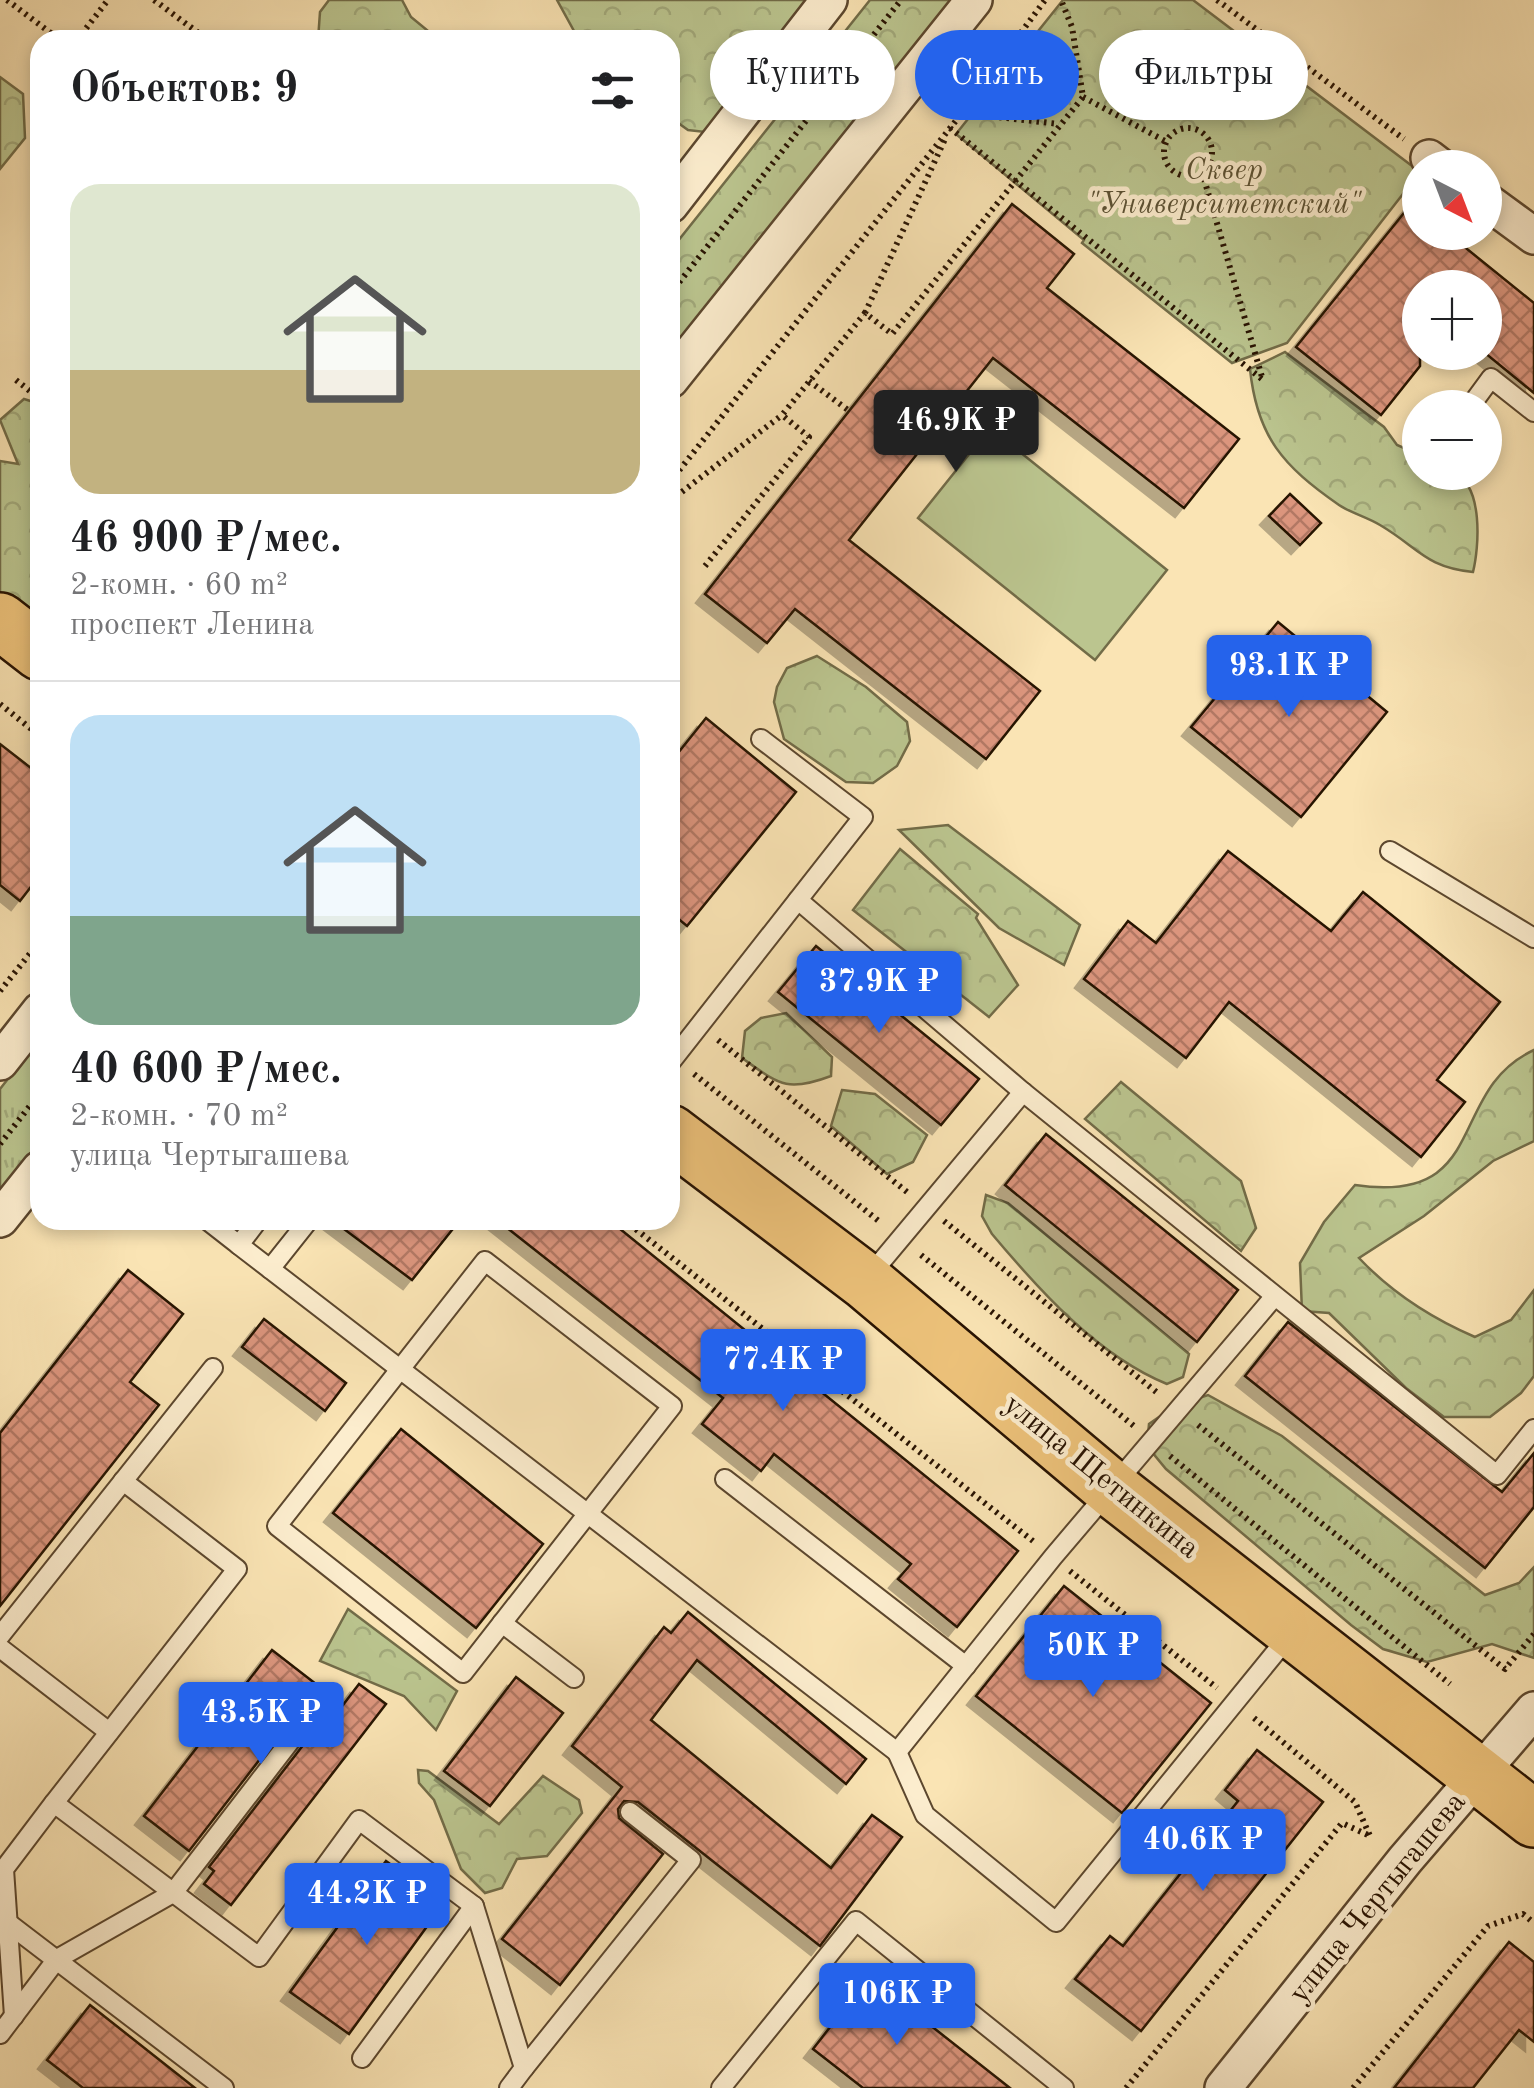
<!DOCTYPE html>
<html lang="ru">
<head>
<meta charset="utf-8">
<style>
  :root { --surface:#fff; --page:#f2f2f2; --text:#202124; --muted:#757577; --line:#e0e0e0; --accent:#2563eb }
  body { margin:0; font-family:"Old Standard TT",serif; background:var(--page); color:var(--text); height:100vh; display:flex; flex-direction:column; font-size:38px; white-space:nowrap }
  * { box-sizing:border-box; margin:0 }
  p { font-size:32px; color:var(--muted) }
  .icon { flex:none; width:55px; height:55px; fill:none; stroke:currentColor; stroke-width:2; stroke-linecap:round; stroke-linejoin:round }
  .map { position:relative; flex:1; overflow:hidden }
  .side { position:absolute; left:30px; top:30px; width:650px; height:1200px; display:flex; flex-direction:column; background:var(--surface); border-radius:30px; box-shadow:0 5px 15px #0003 }
  .side>* { flex:none }
  .top-card { position:absolute; left:710px; top:30px; width:672px; height:90px; display:flex; gap:20px }
  .needle { width:65px; rotate:138deg }
  .fabs { position:absolute; left:1402px; top:150px; display:grid; gap:20px }
  .fabs a { display:grid; place-items:center; width:100px; height:100px; border-radius:50%; background:var(--surface); box-shadow:0 5px 15px #0003; font-size:50px }
  .price { position:absolute; translate:-50% -85px; padding:0 22px; border-radius:10px; background:var(--accent); color:#fff; font-size:32px; line-height:65px; filter:drop-shadow(0 2px 5px #0008) }
  .price::after { content:''; position:absolute; left:50%; top:60px; width:30px; height:22px; margin-left:-15px; background:inherit; clip-path:polygon(0 0,100% 0,50% 100%) }
  .price.selected { background:#222; color:#fff }
  ul { padding:0; list-style:none }
  li { display:grid; align-content:center; gap:20px; height:530px; padding:0 40px }
  li+li { border-top:2px solid var(--line) }
  li span { display:grid; place-items:center; height:310px; border-radius:30px; color:#555 }
  li>.icon { margin-inline-start:auto }
  span .icon { width:180px; height:180px; fill:#fffc; stroke-width:1 }
  li b { font-size:42px }
  h2 { display:flex; justify-content:space-between; align-items:center; height:120px; padding:0 40px; font-size:42px }
  .chip { padding:0 35px; border-radius:45px; background:var(--surface); box-shadow:0 5px 15px #0003; font-size:35px; line-height:90px }
  .chip.selected { background:var(--accent); color:#fff }
  .map>svg:first-child { display:block }
  .grass { fill:url(#grass-tufts); stroke:#726c48; stroke-width:2.5 }
  .forest { fill:url(#forest-crowns); stroke:#726c48; stroke-width:2.5 }
  .garden { fill:#bbc58f; stroke:#726c48; stroke-width:2.5 }
  .building { fill:url(#building-cross-hatch); stroke:#281302; stroke-width:2.5; filter:url(#shadow) }
  .lines { fill:none; stroke-linecap:round; stroke-linejoin:round }
  .lane-casing { stroke:#5c472e; stroke-width:22 }
  .street-casing { stroke:#5c472e; stroke-width:40 }
  .primary-casing { stroke:#281302; stroke-width:60 }
  .path { stroke:#281302; stroke-width:6; stroke-dasharray:2.5 5; stroke-linecap:butt }
  .lane { stroke:#fcedce; stroke-width:18 }
  .street { stroke:#fcedce; stroke-width:35 }
  .primary { stroke:#edc27a; stroke-width:55 }
  .labels { text-anchor:middle; dominant-baseline:central; stroke-width:9; stroke-linejoin:round; paint-order:stroke }
  .park-label { font-size:30px; font-style:italic; fill:#5b5133; stroke:#fcedce }
  .street-label { font-size:30px; fill:#281302; stroke:#fcedce }
</style>
</head>
<body>
<div class="map">
<svg width="1534" height="2088" viewBox="0 0 1534 2088">
  <defs>
    <pattern id="grass-tufts" width="24" height="20" patternUnits="userSpaceOnUse" patternTransform="scale(2.5)"><rect width="24" height="20" fill="#bbc58f"/><path d="M3 7l-1-3M5 7V3M7 7l1-3M15 17l-1-3M17 17v-4M19 17l1-3" fill="none" stroke="#a1a87a"/></pattern>
    <pattern id="forest-crowns" width="20" height="18" patternUnits="userSpaceOnUse" patternTransform="scale(2.5)"><rect width="20" height="18" fill="#bbc58f"/><path d="M2 6a3 3 0 1 1 6 0M12 15a3 3 0 1 1 6 0" fill="none" stroke="#a1a87a"/></pattern>
    <pattern id="building-cross-hatch" width="8" height="8" patternUnits="userSpaceOnUse" patternTransform="scale(2.5)"><rect width="8" height="8" fill="#db957d"/><path d="M0 0l8 8M0 8l8-8" fill="none" stroke="#b27864"/></pattern>
    <filter id="shadow"><feDropShadow dx="-9" dy="9" stdDeviation="0" flood-color="#0004"/></filter>
  </defs>
  <rect width="100%" height="100%" fill="#fae4b4"/>
  <filter id="stains"><feTurbulence type="fractalNoise" baseFrequency=".002" numOctaves="4"/><feColorMatrix values="0 0 0 0 .2 0 0 0 0 .09 0 0 0 0 .02 0 0 0 .5 -.17"/></filter>
  <radialGradient id="worn" r=".72"><stop offset=".6" stop-color="#630" stop-opacity="0"/><stop offset="1" stop-color="#630" stop-opacity=".3"/></radialGradient>
  <polygon class="grass" points="40,1038 40,1150 0,1201 0,1089"/>
  <g class="forest">
    <polygon points="329,0 402,0 411,17 439,40 318,40 320,12"/>
    <polygon points="557,0 810,0 705,132 688,130 670,117 670,40 579,40"/>
    <polygon points="870,0 955,0 670,356 670,251"/>
    <polygon points="1063,0 1193,0 1420,172 1287,343 1232,363 1082,243 1084,240 956,134"/>
    <polygon points="0,77 23,94 25,138 0,169"/>
    <path d="M1285 352 1384 427 1397 445 1420 455V472C1430 472 1444 470 1453 473 1484 484 1479 548 1473 572 1425 567 1419 548 1380 525 1367 517 1351 513 1339 505 1283 466 1257 437 1250 369Z"/>
    <polygon points="24,399 40,404 40,627 0,596 0,461 18,464 0,420"/>
    <polygon points="817,656 866,687 907,722 910,741 897,766 873,783 846,782 784,739 774,702 777,687 787,668"/>
    <polygon points="948,825 1080,925 1064,965 999,928 899,830"/>
    <polygon points="900,849 978,914 976,918 1018,985 989,1017 853,910"/>
    <path d="M786 1013 832 1057 831 1076C786 1093 779 1084 742 1058L745 1031 761 1018Z"/>
    <path d="M1534 1050V1141L1493 1161 1424 1216 1359 1258C1393 1294 1431 1318 1475 1337L1511 1320 1534 1290V1376L1521 1393 1490 1417H1444L1406 1388 1329 1313 1302 1311 1300 1263 1324 1222 1355 1185C1492 1205 1445 1091 1534 1050Z"/>
    <polygon points="1121,1082 1241,1181 1256,1228 1241,1251 1085,1119"/>
    <polygon points="842,1090 875,1094 927,1135 913,1162 887,1174 831,1126"/>
    <path d="M986 1195 1008 1203 1189 1354 1183 1377 1167 1384C1098 1356 1039 1290 992 1234L982 1216Z"/>
    <polygon points="1208,1395 1282,1436 1485,1595 1519,1583 1534,1567 1534,1658 1492,1644 1427,1662 1383,1649 1351,1625 1166,1469 1147,1446 1149,1424 1175,1406"/>
    <polygon points="348,1609 457,1691 436,1730 404,1696 320,1661"/>
    <polygon points="418,1770 428,1771 499,1824 543,1776 579,1800 582,1813 547,1856 517,1859 502,1888 485,1893 461,1869 434,1800 419,1783"/>
  </g>
  <polygon class="garden" points="990,428 1167,570 1095,660 918,518"/>
  <g class="building">
    <polygon points="1420,193 1420,232 1446,232 1534,303 1534,393 1485,353 1485,288 1420,288 1420,366 1381,415 1296,347"/>
    <polygon points="1012,204 1074,254 1047,288 1239,439 1184,508 993,358 849,540 1040,691 986,759 795,609 767,643 705,594"/>
    <polygon points="1290,494 1321,523 1300,545 1269,516"/>
    <polygon points="1278,622 1387,712 1301,817 1191,727"/>
    <polygon points="706,718 796,792 687,926 670,912 670,763"/>
    <polygon points="0,744 40,775 40,875 20,901 0,885"/>
    <polygon points="1228,851 1331,931 1363,892 1500,1002 1437,1080 1465,1102 1421,1157 1229,1002 1186,1058 1084,979 1128,921 1156,943"/>
    <polygon points="816,946 979,1079 941,1125 778,992"/>
    <polygon points="1046,1134 1238,1290 1197,1342 1005,1185"/>
    <polygon points="332,1220 460,1220 412,1280"/>
    <polygon points="497,1220 609,1220 1018,1551 957,1627 898,1579 911,1564 774,1454 761,1471 702,1424 723,1398"/>
    <polygon points="128,1270 183,1314 130,1382 159,1405 0,1606 0,1433"/>
    <polygon points="264,1319 346,1383 325,1411 242,1347"/>
    <polygon points="1288,1322 1502,1492 1534,1453 1534,1507 1485,1568 1245,1376"/>
    <polygon points="401,1429 543,1544 476,1628 333,1513"/>
    <polygon points="1064,1586 1211,1703 1122,1813 976,1696"/>
    <polygon points="688,1612 866,1759 846,1784 697,1660 651,1720 831,1868 872,1815 902,1837 820,1946 638,1802 624,1801 618,1809 619,1818 663,1854 560,1985 502,1939 622,1787 572,1746 664,1627 671,1633"/>
    <polygon points="272,1650 343,1705 359,1684 386,1704 231,1905 204,1884 214,1871 209,1867 311,1735 309,1718 302,1715 291,1719 189,1851 144,1816"/>
    <polygon points="516,1677 563,1713 490,1806 444,1771"/>
    <polygon points="1257,1750 1323,1802 1141,2031 1075,1979 1110,1936 1123,1946 1238,1801 1225,1790"/>
    <polygon points="386,1861 444,1903 349,2034 290,1992"/>
    <polygon points="1509,1942 1534,1962 1534,2042 1519,2030 1473,2088 1394,2088"/>
    <polygon points="869,1977 1010,2088 863,2088 813,2049"/>
    <polygon points="90,2005 195,2088 83,2088 47,2060"/>
  </g>
  <g class="lines">
    <defs>
      <g id="lane">
        <polyline points="1469,408 1491,378 1534,412"/>
        <polyline points="1390,851 1534,938"/>
        <polyline points="798,900 1023,1092 1497,1475 1534,1429"/>
        <polyline points="670,1063 863,817 761,739"/>
        <polyline points="207,1220 239,1245"/>
        <polyline points="258,1220 239,1245 897,1752 1053,1557 1274,1297"/>
        <polygon points="485,1261 672,1406 463,1673 277,1526"/>
        <polyline points="270,1269 309,1220"/>
        <polyline points="870,1275 1023,1092"/>
        <polyline points="725,1479 966,1666"/>
        <polyline points="502,1623 574,1678"/>
        <polyline points="0,1636 213,1368"/>
        <polyline points="0,1648 109,1732"/>
        <polyline points="897,1752 925,1815 1056,1922 1288,1637"/>
        <polyline points="54,1803 237,1569 123,1481"/>
        <polyline points="8,1923 224,2088"/>
        <polyline points="14,2016 4,1869 54,1803 259,1957 359,1820 474,1906 524,2068 509,2088"/>
        <polyline points="0,2034 57,1959 173,1893 301,1727"/>
        <polyline points="362,2058 474,1906"/>
        <polyline points="524,2068 691,1860 630,1812"/>
        <polyline points="721,2088 856,1921 1064,2088"/>
      </g>
      <g id="street">
        <polyline points="1429,158 1442,168"/>
        <polyline points="1485,200 1534,236"/>
        <polyline points="670,205 829,0"/>
        <polyline points="670,380 974,0"/>
        <polyline points="0,1062 40,1011"/>
        <polyline points="0,1219 40,1169"/>
        <polyline points="1223,2088 1405,1860 1534,1710"/>
      </g>
      <g id="primary">
        <polyline points="0,621 40,652"/>
        <polyline points="670,1133 865,1281 1112,1489 1534,1819"/>
      </g>
    </defs>
    <use href="#lane" class="lane-casing"/>
    <use href="#street" class="street-casing"/>
    <use href="#primary" class="primary-casing"/>
    <g class="path">
      <polyline points="7,0 60,40"/>
      <polyline points="154,0 208,40"/>
      <polyline points="1217,0 1404,139"/>
      <polyline points="77,40 108,0"/>
      <polyline points="1083,97 1165,141"/>
      <polyline points="962,113 1059,124"/>
      <circle cx="1188" cy="152" r="24"/>
      <polyline points="950,128 1263,380"/>
      <polyline points="1202,172 1262,377"/>
      <polyline points="670,294 901,0"/>
      <polyline points="865,313 945,139"/>
      <polyline points="16,380 40,399"/>
      <polyline points="809,381 848,410"/>
      <polyline points="670,482 962,113 1045,0"/>
      <polyline points="670,501 782,415"/>
      <polyline points="705,566 809,437 782,415 865,313 892,334 1083,97 1072,27 1061,0"/>
      <polyline points="0,704 40,736"/>
      <polyline points="0,991 40,941"/>
      <polyline points="718,1040 907,1192"/>
      <polyline points="694,1074 880,1222"/>
      <polyline points="0,1144 40,1093"/>
      <polyline points="624,1220 1033,1541"/>
      <polyline points="944,1221 1160,1395"/>
      <polyline points="921,1255 1134,1426"/>
      <polyline points="1198,1425 1505,1669 1534,1634"/>
      <polyline points="1170,1456 1450,1684"/>
      <polyline points="1070,1571 1217,1688"/>
      <polyline points="1254,1718 1355,1802 1370,1836"/>
      <polyline points="1126,2088 1342,1823 1370,1836"/>
      <polyline points="1353,2088 1488,1926 1523,1914 1534,1923"/>
    </g>
    <use href="#lane" class="lane"/>
    <use href="#street" class="street"/>
    <use href="#primary" class="primary"/>
  </g>
  <g class="labels">
    <g class="park-label">
      <text x="1224" y="171">Сквер<tspan x="1224" dy="34">"Университетский"</tspan></text>
    </g>
    <g class="street-label">
      <text transform="translate(1101 1477) rotate(39)">улица Щетинкина</text>
      <text transform="translate(1378 1898) rotate(-51)">улица Чертыгашева</text>
    </g>
  </g>
  <rect width="100%" height="100%" filter="url(#stains)"/>
  <rect width="100%" height="100%" fill="url(#worn)"/>
</svg>
<div class="fabs">
<a><svg class="needle" viewBox="-14 -14 28 28"><path d="M0-13l5 13h-10z" fill="#e53935"/><path d="M0 13l5-13h-10z" fill="#757577"/></svg></a>
<a>+</a>
<a>−</a>
</div>
<b class="price selected" style="left:956px;top:475px">46.9K ₽</b>
<b class="price" style="left:1289px;top:720px">93.1K ₽</b>
<b class="price" style="left:879px;top:1036px">37.9K ₽</b>
<b class="price" style="left:783px;top:1414px">77.4K ₽</b>
<b class="price" style="left:1093px;top:1700px">50K ₽</b>
<b class="price" style="left:261px;top:1767px">43.5K ₽</b>
<b class="price" style="left:1203px;top:1894px">40.6K ₽</b>
<b class="price" style="left:367px;top:1948px">44.2K ₽</b>
<b class="price" style="left:897px;top:2048px">106K ₽</b>
<div class="top-card">
<a class="chip">Купить</a>
<a class="chip selected">Снять</a>
<a class="chip">Фильтры</a>
</div>
<section class="side">
<h2>Объектов: 9<svg class="icon" aria-label="filters" viewBox="0 0 24 24"><path d="M4 7h16M4 17h16"/><circle cx="9" cy="7" r="2"/><circle cx="15" cy="17" r="2"/></svg></h2>
<ul>
<li><span style="background:linear-gradient(#dfe7d0 60%,#c2b280 0)"><svg class="icon" aria-label="home" viewBox="0 0 24 24"><path d="M3 11l9-7 9 7M6 9v11h12V9"/></svg></span><div><b>46 900 ₽/мес.</b><p>2-комн. · 60 m²</p><p>проспект Ленина</p></div></li>
<li><span style="background:linear-gradient(#bfe0f5 65%,#7fa58c 0)"><svg class="icon" aria-label="home" viewBox="0 0 24 24"><path d="M3 11l9-7 9 7M6 9v11h12V9"/></svg></span><div><b>40 600 ₽/мес.</b><p>2-комн. · 70 m²</p><p>улица Чертыгашева</p></div></li>
</ul>
</section>
</div>
</body>
</html>
